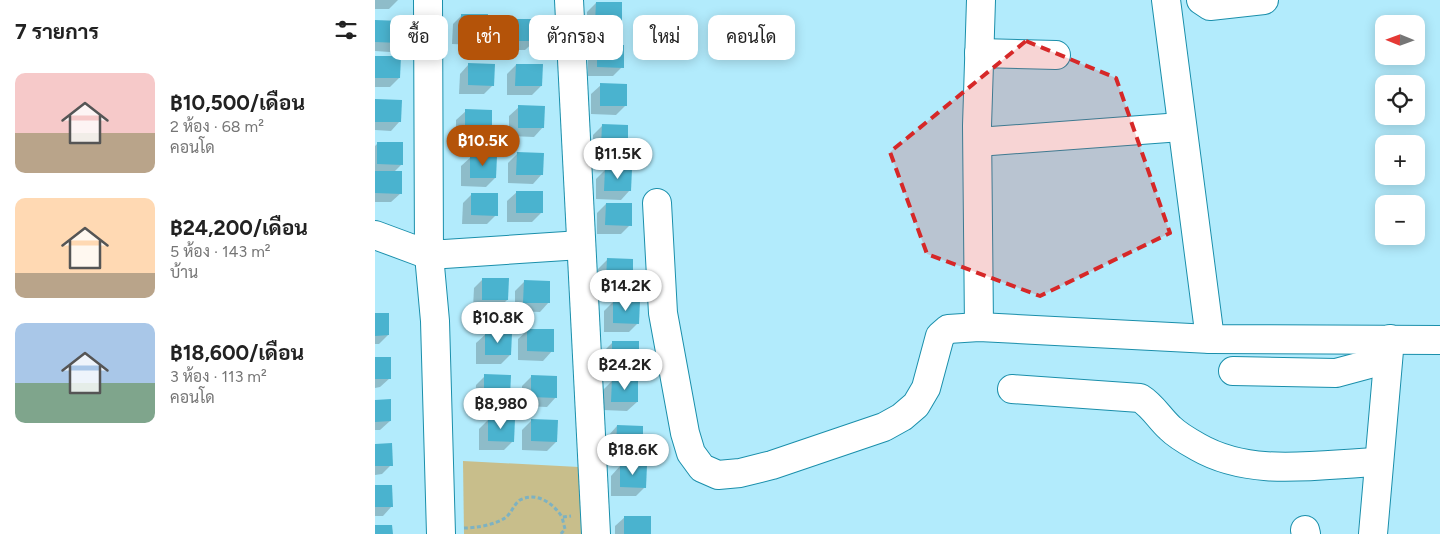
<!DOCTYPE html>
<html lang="th">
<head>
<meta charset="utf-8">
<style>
  :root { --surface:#fff; --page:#f6f6f6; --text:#222; --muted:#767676; --accent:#b45309 }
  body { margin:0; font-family:Figtree,Sarabun,sans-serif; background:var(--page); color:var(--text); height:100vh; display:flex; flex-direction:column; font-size:19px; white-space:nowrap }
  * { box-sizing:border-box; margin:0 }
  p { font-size:16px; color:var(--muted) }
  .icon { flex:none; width:28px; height:28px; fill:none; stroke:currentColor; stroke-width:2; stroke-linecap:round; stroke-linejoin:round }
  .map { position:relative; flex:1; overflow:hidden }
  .side { display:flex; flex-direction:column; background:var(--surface); width:375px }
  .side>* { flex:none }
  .hud { position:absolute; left:15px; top:15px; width:475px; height:45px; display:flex; gap:10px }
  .needle { width:32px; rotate:271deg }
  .controls { position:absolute; left:1000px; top:15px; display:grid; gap:10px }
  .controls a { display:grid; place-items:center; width:50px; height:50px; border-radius:10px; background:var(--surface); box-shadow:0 2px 12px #0003; font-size:25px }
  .price { position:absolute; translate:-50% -42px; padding:0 11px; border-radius:18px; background:#fff; color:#222; font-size:16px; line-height:32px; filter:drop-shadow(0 1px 2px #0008) }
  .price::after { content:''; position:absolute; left:50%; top:30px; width:15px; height:11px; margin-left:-8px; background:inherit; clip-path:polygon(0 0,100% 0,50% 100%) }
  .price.on { background:var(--accent); color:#fff }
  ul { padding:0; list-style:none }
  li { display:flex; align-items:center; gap:15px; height:125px; padding:0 15px }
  li span { display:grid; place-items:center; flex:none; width:140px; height:100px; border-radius:10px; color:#555 }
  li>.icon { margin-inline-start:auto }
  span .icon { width:60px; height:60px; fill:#fffc; stroke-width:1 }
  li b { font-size:21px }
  h2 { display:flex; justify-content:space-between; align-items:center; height:60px; padding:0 15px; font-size:21px }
  .pill { padding:0 18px; border-radius:10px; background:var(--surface); box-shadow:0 2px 12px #0003; font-size:18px; line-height:45px }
  .pill.on { background:var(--accent); color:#fff }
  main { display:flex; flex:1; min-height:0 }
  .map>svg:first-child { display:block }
  .green { fill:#c8be8b }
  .shadow { fill:#0003 }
  .building { fill:#4ab3cf }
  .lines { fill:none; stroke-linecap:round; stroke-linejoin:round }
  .minor-casing { stroke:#1a8fab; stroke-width:30 }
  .path { stroke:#7db2c2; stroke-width:3; stroke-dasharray:4 2.5; stroke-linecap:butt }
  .minor { stroke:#fff; stroke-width:28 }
  .marked { fill:#d62828; fill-opacity:0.2; stroke:#d62828; stroke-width:4; stroke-dasharray:10 6; stroke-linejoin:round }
</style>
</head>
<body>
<main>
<section class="side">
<h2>7 รายการ<svg class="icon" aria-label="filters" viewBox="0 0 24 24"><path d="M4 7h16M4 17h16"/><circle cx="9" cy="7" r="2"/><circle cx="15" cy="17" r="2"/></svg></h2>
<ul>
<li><span style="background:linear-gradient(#f6c9c9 60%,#b9a48a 0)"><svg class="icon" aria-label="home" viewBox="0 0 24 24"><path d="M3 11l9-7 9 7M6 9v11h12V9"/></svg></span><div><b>฿10,500/เดือน</b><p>2 ห้อง · 68 m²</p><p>คอนโด</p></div></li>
<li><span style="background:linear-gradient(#ffd9b3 75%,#b9a48a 0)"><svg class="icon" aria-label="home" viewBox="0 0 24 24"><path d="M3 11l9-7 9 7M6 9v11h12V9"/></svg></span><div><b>฿24,200/เดือน</b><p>5 ห้อง · 143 m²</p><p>บ้าน</p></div></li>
<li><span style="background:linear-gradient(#a9c7e8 60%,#7fa58c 0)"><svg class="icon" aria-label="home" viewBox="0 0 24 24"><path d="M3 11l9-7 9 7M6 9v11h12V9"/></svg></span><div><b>฿18,600/เดือน</b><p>3 ห้อง · 113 m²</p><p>คอนโด</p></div></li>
</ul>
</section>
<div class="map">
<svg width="1065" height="534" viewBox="0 0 1065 534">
  <rect width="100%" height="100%" fill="#b2ebfc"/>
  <polygon class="green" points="88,461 204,467 206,534 89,534"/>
  <g class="shadow">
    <polygon points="0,0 23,0 14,9 0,9"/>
    <polygon points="221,3 246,24 236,33 212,33 212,12"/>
    <polygon points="87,15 111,36 102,45 77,44 78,24"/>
    <polygon points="135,20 160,41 150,50 126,50 126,29"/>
    <polygon points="0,21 24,42 15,52 0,51"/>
    <polygon points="223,46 247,67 238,76 213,76 213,55"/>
    <polygon points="0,57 24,78 15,87 0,87"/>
    <polygon points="94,64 118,85 109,94 84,94 85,74"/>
    <polygon points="141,65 166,86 157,95 132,95 132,74"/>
    <polygon points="226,85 250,106 241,115 216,114 216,94"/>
    <polygon points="0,101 25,121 16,131 0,130"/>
    <polygon points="144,107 168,127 159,137 134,136 134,116"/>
    <polygon points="91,111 115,131 106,141 81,140 81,120"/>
    <polygon points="227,126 251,147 242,156 218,155 218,135"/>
    <polygon points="3,143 27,164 19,172 26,193 16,202 0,202 0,146"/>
    <polygon points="142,154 167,174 158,184 133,183 133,163"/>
    <polygon points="96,157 120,178 111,187 86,186 86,166"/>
    <polygon points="230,170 255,190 246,200 221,199 221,179"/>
    <polygon points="142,192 166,213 157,222 132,222 132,201"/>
    <polygon points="97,194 121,215 112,224 87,224 88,203"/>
    <polygon points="231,204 255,225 246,234 222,234 222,213"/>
    <polygon points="232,260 256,281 247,290 222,289 223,269"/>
    <polygon points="108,279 132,300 123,309 98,308 99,288"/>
    <polygon points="149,282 174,302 165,312 140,311 140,291"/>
    <polygon points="238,302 263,323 254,332 229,332 229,311"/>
    <polygon points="0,314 13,335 4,344 0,344"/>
    <polygon points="153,330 177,351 168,361 143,360 143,339"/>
    <polygon points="111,334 135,355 126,364 101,364 101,343"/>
    <polygon points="238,342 262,363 253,372 228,372 229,351"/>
    <polygon points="0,358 15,378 5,387 0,388"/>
    <polygon points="110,376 134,396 125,406 100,405 101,385"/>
    <polygon points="157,376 181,397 172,407 147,406 147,386"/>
    <polygon points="237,381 262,402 252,411 228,410 228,390"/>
    <polygon points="0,401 15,421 5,430 0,430"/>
    <polygon points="113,420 138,441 129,450 104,450 104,429"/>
    <polygon points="156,421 181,442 172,451 147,450 147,430"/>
    <polygon points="242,426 267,447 257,456 233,456 233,436"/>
    <polygon points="0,445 16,465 7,474 0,475"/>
    <polygon points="245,466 270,487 261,496 236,496 236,476"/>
    <polygon points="0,486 17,506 8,516 0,516"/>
    <polygon points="250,517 274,534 240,534 240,526"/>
  </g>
  <g class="building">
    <polygon points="221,2 247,2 247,24 220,24"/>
    <polygon points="86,14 113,14 112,36 86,36"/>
    <polygon points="135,19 161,19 161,41 134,41"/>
    <polygon points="0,20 26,21 25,43 0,42"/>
    <polygon points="222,45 249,45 249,68 222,67"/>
    <polygon points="0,56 26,56 25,78 0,78"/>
    <polygon points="93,63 120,64 119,86 93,85"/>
    <polygon points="141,64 168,64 167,86 140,86"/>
    <polygon points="225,83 252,84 252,106 225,106"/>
    <polygon points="0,99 27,100 26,122 0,122"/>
    <polygon points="143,105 170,106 169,128 143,128"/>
    <polygon points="90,109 117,110 117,132 90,132"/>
    <polygon points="227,124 253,125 253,147 226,147"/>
    <polygon points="2,142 28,142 28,165 2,164"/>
    <polygon points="142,152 169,153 168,175 141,175"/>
    <polygon points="95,155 122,156 121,178 95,178"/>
    <polygon points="230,168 257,169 256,191 229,191"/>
    <polygon points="0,171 27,171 27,194 0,193"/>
    <rect x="141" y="191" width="27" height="22"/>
    <polygon points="96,193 123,193 123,216 96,215"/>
    <polygon points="231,203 257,203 257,226 230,225"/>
    <polygon points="232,258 258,259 258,281 231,281"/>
    <polygon points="107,278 134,278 133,300 107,300"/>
    <polygon points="149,280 175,281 175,303 148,303"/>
    <polygon points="238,301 265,301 264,324 238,323"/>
    <polygon points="0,313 14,313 14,335 0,336"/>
    <polygon points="152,329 179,329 179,352 152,351"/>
    <polygon points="110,333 137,333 136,355 110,355"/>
    <rect x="237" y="341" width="27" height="22"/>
    <rect x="0" y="357" width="16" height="22"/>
    <polygon points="109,374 136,375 135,397 109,397"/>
    <polygon points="156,375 182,376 182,398 156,397"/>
    <polygon points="237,379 263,380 263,402 236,402"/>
    <polygon points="16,399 16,421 0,422 0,400"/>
    <polygon points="113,419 140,419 139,442 113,441"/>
    <polygon points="156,419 183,420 182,442 156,441"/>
    <polygon points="242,425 268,426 268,448 241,447"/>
    <polygon points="17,443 18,466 0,466 0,444"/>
    <polygon points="245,465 272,465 271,488 245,487"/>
    <polygon points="0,485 17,485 18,507 0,507"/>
    <rect x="249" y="516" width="27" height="18"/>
    <polygon points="0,525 17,525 18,534 0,534"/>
  </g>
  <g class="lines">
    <defs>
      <g id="minor">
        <polyline points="53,0 54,255 60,321 66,534"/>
        <polyline points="194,0 221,534"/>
        <polyline points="791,0 835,339 1065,340"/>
        <polyline points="826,0 835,6 889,0"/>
        <polyline points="604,53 681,55"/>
        <polyline points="603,142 806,127"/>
        <polyline points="282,203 288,313 310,433 316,453 327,468 343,475 365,473 397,465 509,427 527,417 541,405 551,388 565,336 573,329 604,327 835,339"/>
        <polyline points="0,235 54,255 206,245"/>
        <polyline points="604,327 602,126 606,0"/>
        <polyline points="858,371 961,373 1013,359"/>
        <path d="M637 389 765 398C778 406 784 418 795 428 802 435 814 442 823 447 877 478 944 464 1004 462"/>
        <polyline points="930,530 931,534"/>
        <polyline points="998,534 1015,339"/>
      </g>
    </defs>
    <use href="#minor" class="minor-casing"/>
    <g class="path">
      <path d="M89 528C101 528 119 525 130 518 136 514 139 504 145 500 162 491 179 504 187 517L196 516"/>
      <polyline points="186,534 190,529 187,517"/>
    </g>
    <use href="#minor" class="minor"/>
  </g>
  <path class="marked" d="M651 41 741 78 795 233 665 296 552 254 515 152Z"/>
</svg>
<div class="controls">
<a><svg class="needle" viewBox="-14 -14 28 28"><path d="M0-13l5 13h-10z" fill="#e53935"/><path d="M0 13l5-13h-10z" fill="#767676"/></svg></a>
<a><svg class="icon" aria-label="locate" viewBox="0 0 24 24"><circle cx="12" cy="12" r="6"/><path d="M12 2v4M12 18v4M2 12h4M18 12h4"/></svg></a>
<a>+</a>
<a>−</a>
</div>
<b class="price on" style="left:108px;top:167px">฿10.5K</b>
<b class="price" style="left:243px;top:180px">฿11.5K</b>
<b class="price" style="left:251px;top:312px">฿14.2K</b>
<b class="price" style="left:123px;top:344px">฿10.8K</b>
<b class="price" style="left:250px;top:391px">฿24.2K</b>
<b class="price" style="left:126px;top:430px">฿8,980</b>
<b class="price" style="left:258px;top:476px">฿18.6K</b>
<div class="hud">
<a class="pill">ซื้อ</a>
<a class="pill on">เช่า</a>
<a class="pill">ตัวกรอง</a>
<a class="pill">ใหม่</a>
<a class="pill">คอนโด</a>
</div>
</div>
</main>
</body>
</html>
